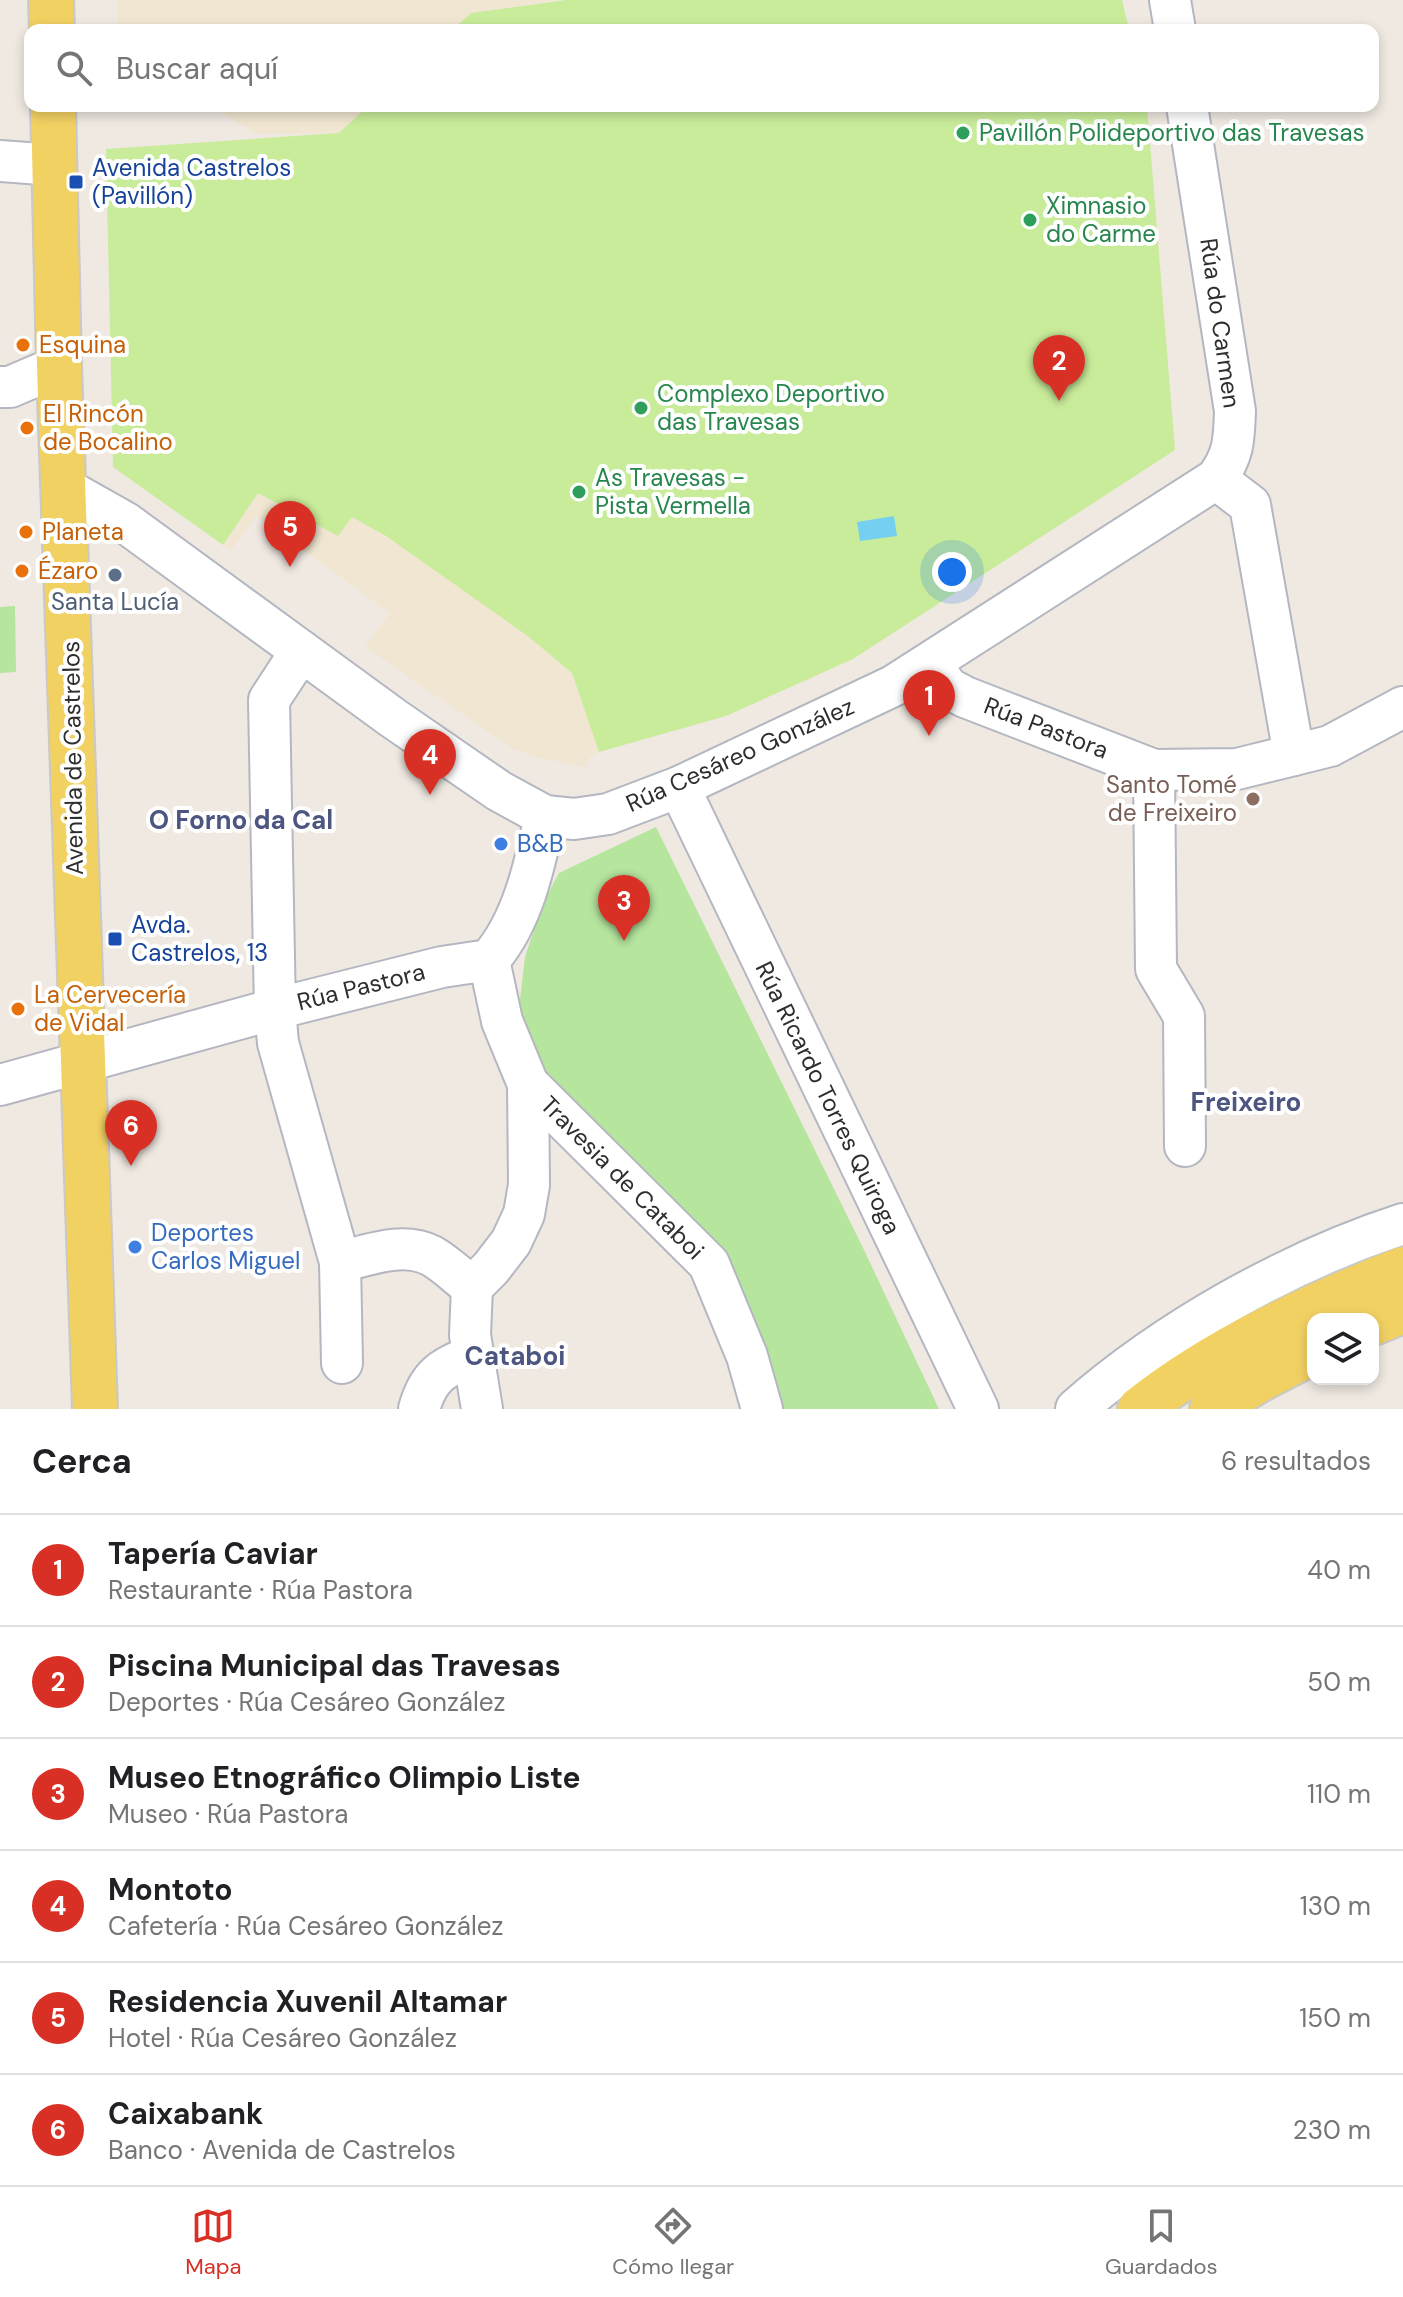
<!DOCTYPE html>
<html lang="es">
<meta charset="utf-8">
<style>
:root{--surface:#fff;--page:#f6f6f6;--text:#202124;--muted:#757577;--line:#e0e0e0;--accent:#d93025}
body{margin:0;font-family:"DM Sans",sans-serif;background:var(--page);color:var(--text)}
.controls{position:absolute;right:24px;bottom:24px;display:grid;overflow:hidden;border-radius:16px;box-shadow:0 4px 12px #0003}
.controls button{width:72px;height:72px;display:grid;place-items:center;padding:0;border:0;border-bottom:2px solid var(--line);background:var(--surface);color:var(--text);font:40px sans-serif}
.you{position:absolute;left:952px;top:572px;width:28px;height:28px;margin:-20px;border:6px solid #fff;border-radius:50%;background:#1a73e8;box-shadow:0 0 0 12px #1a73e833}
.badge{display:grid;place-items:center;width:52px;height:52px;border-radius:50%;background:var(--accent);color:#fff;font-size:26px;font-weight:700}
.pin{position:absolute;translate:-50% -66px;filter:drop-shadow(0 2px 4px #0008)}
.pin::after{content:'';position:absolute;top:42px;width:28px;height:24px;background:inherit;clip-path:polygon(0 0,100% 0,50% 100%)}
.list{margin:0;padding:0;list-style:none}
h2{display:flex;justify-content:space-between;align-items:center;height:104px;margin:0;padding:0 32px;font-size:34px}
h2 small{font-size:26px;font-weight:400;color:var(--muted)}
.list li{display:grid;grid-template-columns:52px 1fr auto;gap:24px;align-items:center;box-sizing:border-box;height:112px;padding:0 32px;border-top:2px solid var(--line)}
.list b{display:block;font-size:30px;white-space:nowrap}
.list p{margin:0;font-size:26px;white-space:nowrap;color:var(--muted)}
.list em{font-size:26px;font-style:normal;color:var(--muted)}
.icon{flex:none;width:44px;height:44px;fill:none;stroke:currentColor;stroke-width:2;stroke-linecap:round;stroke-linejoin:round}
.map{position:relative;flex:none;width:1403px;height:1409px;overflow:hidden}
.search{position:absolute;background:var(--surface);box-shadow:0 4px 12px #0003;left:24px;right:24px;top:24px;height:88px;display:flex;align-items:center;gap:20px;box-sizing:border-box;padding:0 28px;border-radius:16px;color:var(--muted);font-size:30px}
.sheet{height:776px;background:var(--surface)}
nav{display:flex;justify-content:space-around;align-items:center;box-sizing:border-box;height:112px;border-top:2px solid var(--line);background:var(--surface);font-size:22px;color:var(--muted)}
nav a{display:grid;justify-items:center;gap:4px}
nav .on{color:var(--accent)}
.map>svg:first-child{display:block}
.education{fill:#f0e6d1}
.green{fill:#b6e59e}
.pitch{fill:#c9ec9a}
.water{fill:#75cff0}
.lines{fill:none;stroke-linecap:round;stroke-linejoin:round}
.minor-casing{stroke:#b4b7c1;stroke-width:44}
.major-casing{stroke:#c9c9c9;stroke-width:48}
.minor{stroke:#fff;stroke-width:40}
.major{stroke:#f2d163;stroke-width:44}
.leisure-dot{fill:#2e9e5b;stroke:#fff;stroke-width:3}
.transit-dot{fill:#1a4fb4;stroke:#fff;stroke-width:3}
.food-dot{fill:#e8710a;stroke:#fff;stroke-width:3}
.service-dot{fill:#5c6f8a;stroke:#fff;stroke-width:3}
.education-dot{fill:#8d6e63;stroke:#fff;stroke-width:3}
.shop-dot{fill:#3f7fe0;stroke:#fff;stroke-width:3}
.labels{text-anchor:middle;stroke-width:8;stroke-linejoin:round;paint-order:stroke}
.leisure-label{font-size:24px;fill:#27864d;stroke:#fff;text-anchor:start}
.transit-label{font-size:24px;fill:#164399;stroke:#fff;text-anchor:start}
.street-label{font-size:24px;fill:#2e2e2e;stroke:#fff}
.food-label{font-size:24px;fill:#c56008;stroke:#fff;text-anchor:start}
.service-label{font-size:24px;fill:#4e5e75;stroke:#fff}
.education-label{font-size:24px;fill:#785e54;stroke:#fff;text-anchor:end}
.shop-label{font-size:24px;fill:#366cbe;stroke:#fff;text-anchor:start}
.neighbourhood-label{font-size:26px;font-weight:bold;fill:#4d5680;stroke:#fff}
</style>
<div class="map">
<svg width="1403" height="1409" viewBox="0 0 1403 1409">
<rect width="100%" height="100%" fill="#efe9e1"/>
<g class="education">
<polygon points="117,0 557,0 471,13 452,30 118,30"/>
<polygon points="210,106 368,106 339,133 257,134"/>
<polygon points="258,492 338,536 352,517 386,536 529,637 572,673 599,752 590,757 585,767 530,756 518,749 516,751 365,647 390,613 257,516 231,550 223,545"/>
</g>
<g class="green">
<polygon points="15,606 16,672 0,673 0,607"/>
<polygon points="656,827 864,1250 939,1409 767,1409 717,1267 536,1074 518,1016 525,957 542,905 559,873"/>
</g>
<g class="pitch">
<polygon points="566,0 1122,0 1129,30 452,30 471,13"/>
<polygon points="368,106 1147,106 1175,450 853,659 726,716 599,752 572,673 529,637 386,536 352,517 338,536 258,493 223,545 113,467 106,149 339,133"/>
</g>
<polygon class="water" points="894,516 897,536 860,541 857,522"/>
<g class="lines">
<g class="minor-casing">
<g id="minor">
<polyline points="1170,0 1175,30"/>
<polyline points="0,161 54,165"/>
<polyline points="0,387 10,387 59,366"/>
<polyline points="1216,479 1250,505 1294,755"/>
<path d="M64,488L126,523L393,718L499,791L545,816L574,819L608,814L679,787L893,686L1216,479C1234,456 1234,439 1235,411L1187,106"/>
<polyline points="301,651 269,700 275,1009 278,1043 340,1262 342,1363"/>
<polyline points="930,663 948,688 965,697 1154,770 1237,769 1294,755 1330,746 1403,707"/>
<polyline points="1154,770 1156,969 1184,1016 1185,1146"/>
<polyline points="679,787 978,1409"/>
<polyline points="528,1084 709,1264 747,1356 762,1409"/>
<path d="M0,1085L275,1009L442,967L489,960C523,922 535,864 545,816"/>
<path d="M340,1262C369,1255 403,1241 432,1256C446,1264 459,1277 472,1287"/>
<path d="M419,1409C429,1374 442,1369 473,1355"/>
<polyline points="482,1409 470,1335 472,1287 491,1268 511,1242 524,1214 529,1185 528,1084 502,1021 489,960"/>
<path d="M1076,1409C1166,1330 1289,1261 1403,1224"/>
</g>
</g>
<g class="major-casing">
<g id="major">
<polyline points="51,0 52,30"/>
<polyline points="53,106 59,366 95,1409"/>
<polyline points="1373,1323 1403,1311"/>
<path d="M1140,1409C1217,1348 1312,1305 1403,1269"/>
<polyline points="1212,1409 1257,1381 1313,1352"/>
</g>
</g>
<use href="#minor" class="minor"/>
<use href="#major" class="major"/>
</g>
<g class="leisure-dot">
<circle cx="963" cy="133" r="8"/>
<circle cx="1030" cy="220" r="8"/>
<circle cx="641" cy="408" r="8"/>
<circle cx="579" cy="492" r="8"/>
</g>
<g class="transit-dot">
<rect x="68" y="174" width="16" height="16" rx="4"/>
<rect x="107" y="931" width="16" height="16" rx="4"/>
</g>
<g class="food-dot">
<circle cx="23" cy="345" r="8"/>
<circle cx="27" cy="428" r="8"/>
<circle cx="26" cy="532" r="8"/>
<circle cx="22" cy="571" r="8"/>
<circle cx="18" cy="1009" r="8"/>
</g>
<circle class="service-dot" cx="115" cy="575" r="8"/>
<circle class="education-dot" cx="1253" cy="799" r="8"/>
<g class="shop-dot">
<circle cx="501" cy="844" r="8"/>
<circle cx="135" cy="1247" r="8"/>
</g>
<g class="labels">
<g class="leisure-label">
<text x="979" y="141">Pavillón Polideportivo das Travesas</text>
<text x="1046" y="214">Ximnasio<tspan x="1046" dy="28">do Carme</tspan></text>
<text x="657" y="402">Complexo Deportivo<tspan x="657" dy="28">das Travesas</tspan></text>
<text x="595" y="486">As Travesas -<tspan x="595" dy="28">Pista Vermella</tspan></text>
</g>
<g class="transit-label">
<text x="92" y="176">Avenida Castrelos<tspan x="92" dy="28">(Pavillón)</tspan></text>
<text x="131" y="933">Avda.<tspan x="131" dy="28">Castrelos, 13</tspan></text>
</g>
<g class="street-label">
<text transform="translate(1220 323) rotate(82)" y="8">Rúa do Carmen</text>
<text transform="translate(1046 728) rotate(21)" y="8">Rúa Pastora</text>
<text transform="translate(740 755) rotate(-24)" y="8">Rúa Cesáreo González</text>
<text transform="translate(73 758) rotate(-91)" y="8">Avenida de Castrelos</text>
<text transform="translate(361 987) rotate(-14)" y="8">Rúa Pastora</text>
<text transform="translate(828 1098) rotate(64)" y="8">Rúa Ricardo Torres Quiroga</text>
<text transform="translate(622 1178) rotate(45)" y="8">Travesia de Cataboi</text>
</g>
<g class="food-label">
<text x="39" y="353">Esquina</text>
<text x="43" y="422">El Rincón<tspan x="43" dy="28">de Bocalino</tspan></text>
<text x="42" y="540">Planeta</text>
<text x="38" y="579">Ézaro</text>
<text x="34" y="1003">La Cervecería<tspan x="34" dy="28">de Vidal</tspan></text>
</g>
<g class="service-label">
<text x="115" y="610">Santa Lucía</text>
</g>
<g class="education-label">
<text x="1237" y="793">Santo Tomé<tspan x="1237" dy="28">de Freixeiro</tspan></text>
</g>
<g class="shop-label">
<text x="517" y="852">B&amp;B</text>
<text x="151" y="1241">Deportes<tspan x="151" dy="28">Carlos Miguel</tspan></text>
</g>
<g class="neighbourhood-label">
<text x="241" y="829">O Forno da Cal</text>
<text x="1246" y="1111">Freixeiro</text>
<text x="515" y="1365">Cataboi</text>
</g>
</g>
</svg>
<div class="controls">
<button><svg class="icon" aria-label="layers" viewBox="0 0 24 24"><path d="M12 4l9 5-9 5-9-5zM3 14l9 5 9-5"/></svg></button>
</div>
<div class="you"></div>
<div class="pin badge" style="left:929px;top:736px">1</div>
<div class="pin badge" style="left:1059px;top:401px">2</div>
<div class="pin badge" style="left:624px;top:941px">3</div>
<div class="pin badge" style="left:430px;top:795px">4</div>
<div class="pin badge" style="left:290px;top:567px">5</div>
<div class="pin badge" style="left:131px;top:1166px">6</div>
<div class="search"><svg class="icon" aria-label="search" viewBox="0 0 24 24"><circle cx="10" cy="10" r="6"/><path d="M15 15l6 6"/></svg>Buscar aquí</div>
</div>
<section class="sheet">
<h2>Cerca<small>6 resultados</small></h2>
<ul class="list">
<li><span class="badge">1</span><div><b>Tapería Caviar</b><p>Restaurante · Rúa Pastora</p></div><em>40 m</em></li>
<li><span class="badge">2</span><div><b>Piscina Municipal das Travesas</b><p>Deportes · Rúa Cesáreo González</p></div><em>50 m</em></li>
<li><span class="badge">3</span><div><b>Museo Etnográfico Olimpio Liste</b><p>Museo · Rúa Pastora</p></div><em>110 m</em></li>
<li><span class="badge">4</span><div><b>Montoto</b><p>Cafetería · Rúa Cesáreo González</p></div><em>130 m</em></li>
<li><span class="badge">5</span><div><b>Residencia Xuvenil Altamar</b><p>Hotel · Rúa Cesáreo González</p></div><em>150 m</em></li>
<li><span class="badge">6</span><div><b>Caixabank</b><p>Banco · Avenida de Castrelos</p></div><em>230 m</em></li>
</ul>
</section>
<nav>
<a class="on"><svg class="icon" aria-label="map" viewBox="0 0 24 24"><path d="M3 6l6-2 6 2 6-2v14l-6 2-6-2-6 2zM9 4v14M15 6v14"/></svg>Mapa</a>
<a><svg class="icon" aria-label="directions" viewBox="0 0 24 24"><path d="M12 3l9 9-9 9-9-9zM9 14v-3h6M13 9l2 2-2 2"/></svg>Cómo llegar</a>
<a><svg class="icon" aria-label="saved" viewBox="0 0 24 24"><path d="M7 4h10v16l-5-4-5 4z"/></svg>Guardados</a>
</nav>
